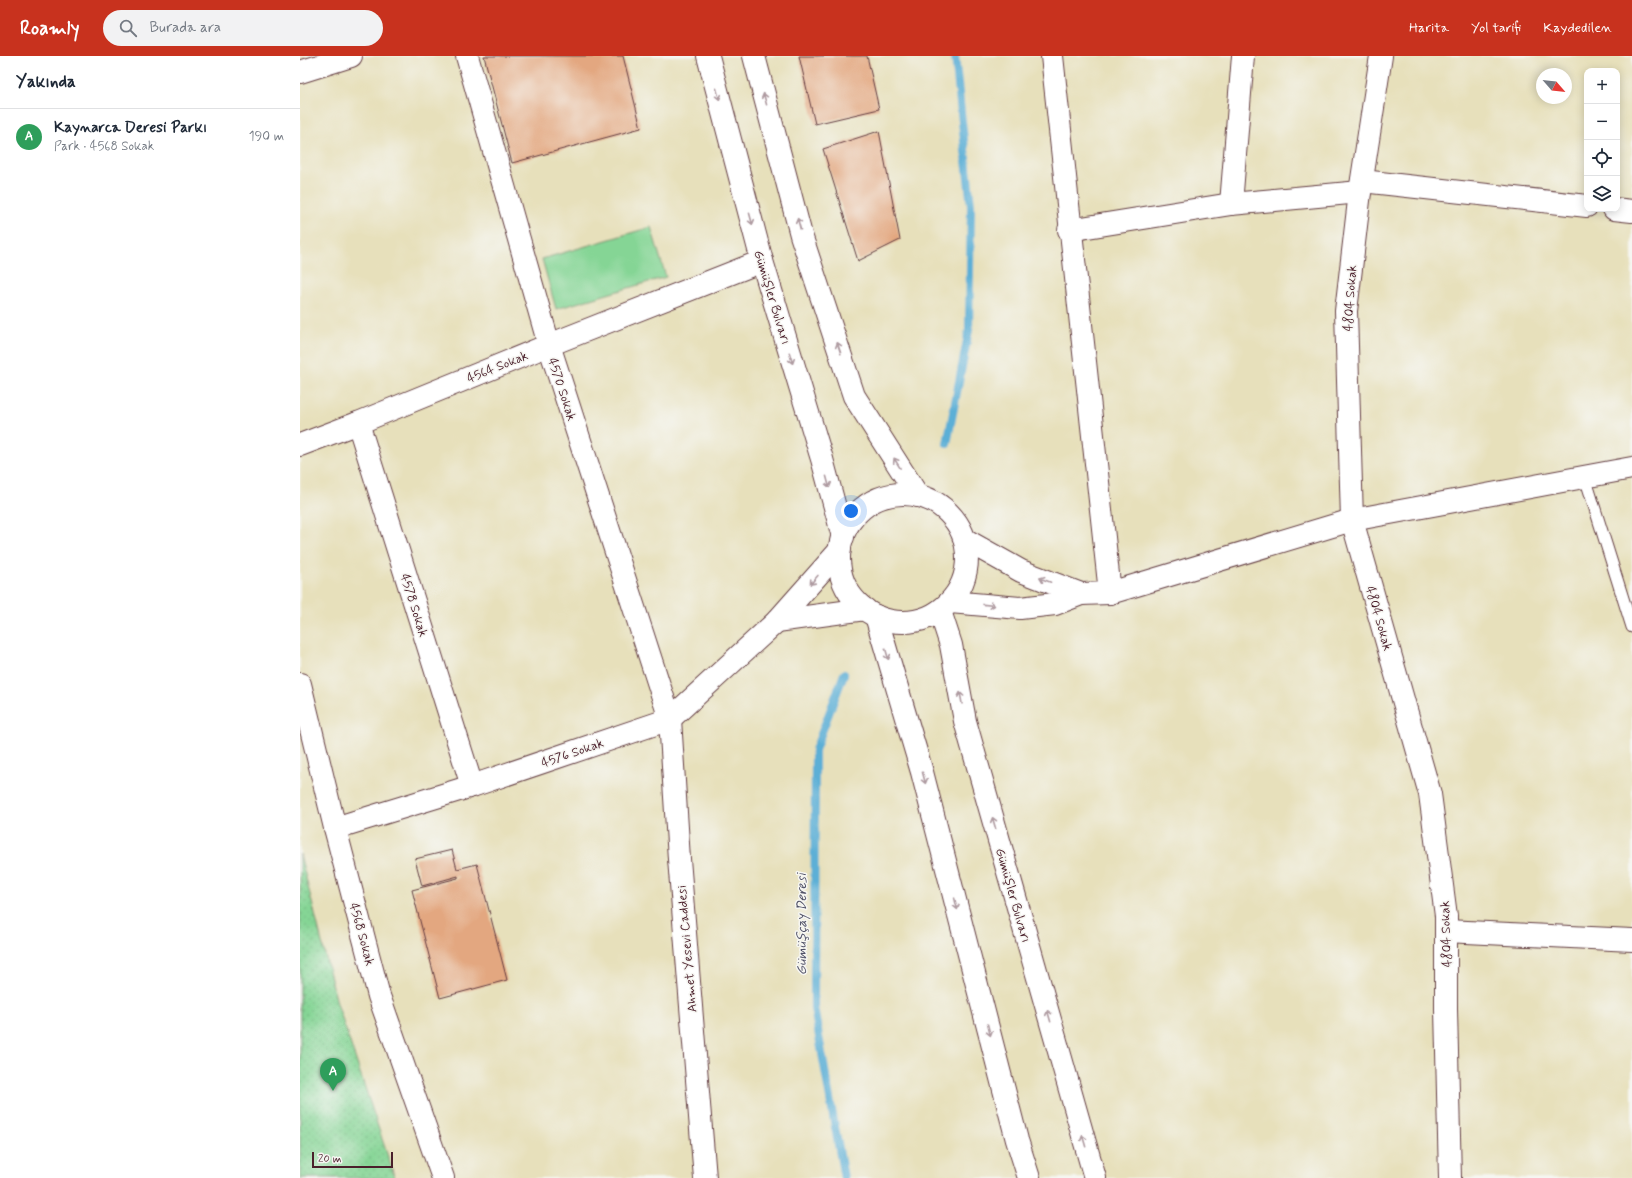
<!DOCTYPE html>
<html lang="tr">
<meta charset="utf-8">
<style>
:root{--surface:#fff;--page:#f2f2f3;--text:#1f2937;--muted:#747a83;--line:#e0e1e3;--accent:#c8321e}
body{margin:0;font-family:Mynerve,sans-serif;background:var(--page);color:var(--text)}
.controls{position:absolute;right:12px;top:12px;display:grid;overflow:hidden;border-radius:8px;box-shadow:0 2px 10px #0003}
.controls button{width:36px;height:36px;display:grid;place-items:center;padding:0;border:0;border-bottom:1px solid var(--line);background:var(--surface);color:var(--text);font:20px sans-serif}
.compass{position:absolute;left:1236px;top:12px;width:36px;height:36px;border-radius:50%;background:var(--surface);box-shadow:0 2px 10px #0003;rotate:118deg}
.scale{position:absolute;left:12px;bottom:10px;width:81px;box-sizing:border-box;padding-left:4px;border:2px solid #4a1f2b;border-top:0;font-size:11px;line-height:14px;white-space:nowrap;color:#4a1f2b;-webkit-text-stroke:3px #f6f6f2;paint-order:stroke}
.you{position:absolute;left:551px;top:455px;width:14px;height:14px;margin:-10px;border:3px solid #fff;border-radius:50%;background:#1a73e8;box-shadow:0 0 0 6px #1a73e833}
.badge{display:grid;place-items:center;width:26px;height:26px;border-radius:50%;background:var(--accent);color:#fff;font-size:13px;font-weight:700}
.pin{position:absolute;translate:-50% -33px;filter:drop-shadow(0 1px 2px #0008)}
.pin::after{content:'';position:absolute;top:21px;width:14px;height:12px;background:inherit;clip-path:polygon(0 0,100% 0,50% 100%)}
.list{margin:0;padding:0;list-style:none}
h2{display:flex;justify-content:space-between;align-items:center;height:52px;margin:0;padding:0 16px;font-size:17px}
h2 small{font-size:13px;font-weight:400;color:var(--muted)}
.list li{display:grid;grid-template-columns:26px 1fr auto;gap:12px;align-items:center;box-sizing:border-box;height:56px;padding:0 16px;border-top:1px solid var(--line)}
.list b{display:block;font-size:15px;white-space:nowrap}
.list p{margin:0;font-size:13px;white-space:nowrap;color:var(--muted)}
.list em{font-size:13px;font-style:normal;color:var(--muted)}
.icon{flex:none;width:22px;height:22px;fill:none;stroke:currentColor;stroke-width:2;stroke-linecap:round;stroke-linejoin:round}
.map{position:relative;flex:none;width:1332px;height:1122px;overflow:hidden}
header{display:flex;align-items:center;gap:24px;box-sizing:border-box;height:56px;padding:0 20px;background:var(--accent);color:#fff}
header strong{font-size:19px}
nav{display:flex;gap:22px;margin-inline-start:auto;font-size:14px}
.search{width:280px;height:36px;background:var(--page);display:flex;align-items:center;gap:10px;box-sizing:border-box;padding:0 14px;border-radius:22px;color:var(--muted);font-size:15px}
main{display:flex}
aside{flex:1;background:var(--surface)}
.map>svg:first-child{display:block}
.park{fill:url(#park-dots);stroke:#687a60}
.pitch{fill:#85d595;stroke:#687a60}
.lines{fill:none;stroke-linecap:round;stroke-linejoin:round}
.stream{stroke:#5bafd6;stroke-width:8}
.building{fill:#e3a780}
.lane-casing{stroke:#623c41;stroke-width:13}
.street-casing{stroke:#623c41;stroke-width:24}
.primary-casing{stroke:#623c41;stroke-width:24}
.lane{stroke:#fff;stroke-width:11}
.street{stroke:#fff;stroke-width:22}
.primary{stroke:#fff;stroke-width:22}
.oneway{stroke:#ae9aa0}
.labels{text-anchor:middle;stroke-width:3;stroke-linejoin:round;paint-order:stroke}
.street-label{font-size:13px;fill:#4a1f2b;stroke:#f6f6f2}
.water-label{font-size:14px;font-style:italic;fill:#505167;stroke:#f6f6f2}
</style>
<header>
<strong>Roamly</strong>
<div class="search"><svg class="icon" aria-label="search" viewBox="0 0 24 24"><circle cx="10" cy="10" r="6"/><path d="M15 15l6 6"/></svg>Burada ara</div>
<nav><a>Harita</a><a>Yol tarifi</a><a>Kaydedilen</a></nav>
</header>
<main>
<aside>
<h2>Yakında<small></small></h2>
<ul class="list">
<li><span class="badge" style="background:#2e9e5b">A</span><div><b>Kaynarca Deresi Parkı</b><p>Park · 4568 Sokak</p></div><em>190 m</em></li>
</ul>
</aside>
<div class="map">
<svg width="1332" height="1122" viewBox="0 0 1332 1122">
<defs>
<pattern id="park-dots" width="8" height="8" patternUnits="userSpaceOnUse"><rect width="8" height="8" fill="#85d595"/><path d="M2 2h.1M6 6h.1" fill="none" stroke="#74b681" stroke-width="1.8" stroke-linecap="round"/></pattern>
</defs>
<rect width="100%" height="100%" fill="#f6f6f2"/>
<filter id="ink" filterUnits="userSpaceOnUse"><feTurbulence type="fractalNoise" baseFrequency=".025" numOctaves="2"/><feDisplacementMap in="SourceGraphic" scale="8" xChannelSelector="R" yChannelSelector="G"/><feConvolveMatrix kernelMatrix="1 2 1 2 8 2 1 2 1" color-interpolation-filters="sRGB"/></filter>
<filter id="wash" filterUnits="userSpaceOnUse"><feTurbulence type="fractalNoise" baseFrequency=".012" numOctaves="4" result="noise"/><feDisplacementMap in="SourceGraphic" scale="16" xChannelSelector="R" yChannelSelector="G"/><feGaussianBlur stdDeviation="0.9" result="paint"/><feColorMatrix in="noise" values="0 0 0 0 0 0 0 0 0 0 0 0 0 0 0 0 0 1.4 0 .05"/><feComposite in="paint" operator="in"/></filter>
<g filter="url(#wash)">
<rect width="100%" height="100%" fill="#e7e0bb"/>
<polygon class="park" points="0,798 37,947 95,1122 0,1122"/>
<polygon class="pitch" points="351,171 366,221 256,253 242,203"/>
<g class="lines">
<g class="stream">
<polyline points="647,388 669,274 671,150 655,0"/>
<polyline points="544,1122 514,952 515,694 544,618"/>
</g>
</g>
<g id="blocks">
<g class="building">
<polygon points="184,0 323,0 341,72 212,107"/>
<polygon points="499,0 567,0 579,53 515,68"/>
<polygon points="579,75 600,184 558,205 523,93"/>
<polygon points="152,794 157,813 177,808 207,924 140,942 112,834 158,822 158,820 122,830 115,803"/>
</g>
</g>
</g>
<g filter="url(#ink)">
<use href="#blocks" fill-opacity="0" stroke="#623c41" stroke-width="1"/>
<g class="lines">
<g class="lane-casing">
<polyline id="lane" points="1285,421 1332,571"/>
</g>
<g class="street-casing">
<g id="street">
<polyline points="167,0 249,289 370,663 379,803 405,1122"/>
<polyline points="752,0 810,537"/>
<polyline points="1081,0 1060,136 1046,255 1052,464 1130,738 1146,860 1146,953 1150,1122"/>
<polyline points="0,16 51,0"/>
<polyline points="1062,125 1287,150"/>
<polyline points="931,148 943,0"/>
<polyline points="1314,153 1332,155"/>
<polyline points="769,174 931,148 1060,136"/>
<polyline points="58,367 172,730"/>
<polyline points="0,389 58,367 249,289 462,205"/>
<polyline points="664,483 721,515 781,538"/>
<polyline points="650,546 720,552 755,548 781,538 810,537 1052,464 1332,412"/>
<polyline points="477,565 565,553"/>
<polyline points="0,628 35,772 79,940 143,1122"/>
<polyline points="35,772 172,730 370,663 477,565 540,494"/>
<polyline points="1146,875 1332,884"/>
</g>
</g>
<g class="primary-casing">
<g id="primary">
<polyline points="408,0 462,205 522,403 543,481"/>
<polyline points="454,0 501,179 554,340 618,440"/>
<circle cx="603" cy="502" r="64"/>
<polyline points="640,555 651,589 665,665 795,1122"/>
<polyline points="576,560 622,716 717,1084 729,1122"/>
</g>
</g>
<use href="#lane" class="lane"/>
<use href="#street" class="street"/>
<use href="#primary" class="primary"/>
</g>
<defs><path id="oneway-shaft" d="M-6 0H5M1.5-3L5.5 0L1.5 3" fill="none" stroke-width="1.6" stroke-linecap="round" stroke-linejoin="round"/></defs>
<g class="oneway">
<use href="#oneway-shaft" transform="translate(418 38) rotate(75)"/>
<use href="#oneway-shaft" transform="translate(465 43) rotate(-105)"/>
<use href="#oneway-shaft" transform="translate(451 163) rotate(75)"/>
<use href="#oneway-shaft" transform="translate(499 168) rotate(-105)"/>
<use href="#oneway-shaft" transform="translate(539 292) rotate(-108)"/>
<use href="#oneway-shaft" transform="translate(491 302) rotate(73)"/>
<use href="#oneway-shaft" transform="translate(597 407) rotate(-122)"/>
<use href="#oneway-shaft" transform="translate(528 426) rotate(75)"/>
<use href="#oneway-shaft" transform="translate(514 524) rotate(131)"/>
<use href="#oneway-shaft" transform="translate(745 524) rotate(-159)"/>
<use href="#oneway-shaft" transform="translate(689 549) rotate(6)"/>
<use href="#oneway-shaft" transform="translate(587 598) rotate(74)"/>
<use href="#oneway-shaft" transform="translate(661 642) rotate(-100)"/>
<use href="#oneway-shaft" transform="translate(624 722) rotate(75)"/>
<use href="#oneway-shaft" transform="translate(694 767) rotate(-106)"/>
<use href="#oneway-shaft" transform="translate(656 848) rotate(76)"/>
<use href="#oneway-shaft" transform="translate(749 960) rotate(-106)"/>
<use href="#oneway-shaft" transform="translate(689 974) rotate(76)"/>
<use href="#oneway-shaft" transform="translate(784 1085) rotate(-106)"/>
</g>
</g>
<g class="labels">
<g class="street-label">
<text transform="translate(473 241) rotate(73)" y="5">Gümüşler Bulvarı</text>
<text transform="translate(1049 242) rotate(-86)" y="5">4804 Sokak</text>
<text transform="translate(197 310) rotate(-22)" y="5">4564 Sokak</text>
<text transform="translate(263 333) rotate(72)" y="5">4570 Sokak</text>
<text transform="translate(115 549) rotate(73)" y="5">4578 Sokak</text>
<text transform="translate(1080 562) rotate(74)" y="5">4804 Sokak</text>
<text transform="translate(272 696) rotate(-19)" y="5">4576 Sokak</text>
<text transform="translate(714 839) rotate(74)" y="5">Gümüşler Bulvarı</text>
<text transform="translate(63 878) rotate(75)" y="5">4568 Sokak</text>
<text transform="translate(1145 878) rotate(-92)" y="5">4804 Sokak</text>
<text transform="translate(386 893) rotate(-95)" y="5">Ahmet Yesevi Caddesi</text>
</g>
<g class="water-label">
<text transform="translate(501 868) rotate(-90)" y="5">Gümüşçay Deresi</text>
</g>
</g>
</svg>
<div class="controls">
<button>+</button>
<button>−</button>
<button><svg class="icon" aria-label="locate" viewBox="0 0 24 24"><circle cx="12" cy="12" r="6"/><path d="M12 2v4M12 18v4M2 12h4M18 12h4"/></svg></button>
<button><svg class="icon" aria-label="layers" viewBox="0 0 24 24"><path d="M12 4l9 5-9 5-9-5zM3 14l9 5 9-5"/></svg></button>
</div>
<svg class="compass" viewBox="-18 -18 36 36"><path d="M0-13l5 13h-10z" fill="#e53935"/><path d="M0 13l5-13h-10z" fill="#747a83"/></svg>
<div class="scale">20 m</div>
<div class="you"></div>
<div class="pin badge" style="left:33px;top:1035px;background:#2e9e5b">A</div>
</div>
</main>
